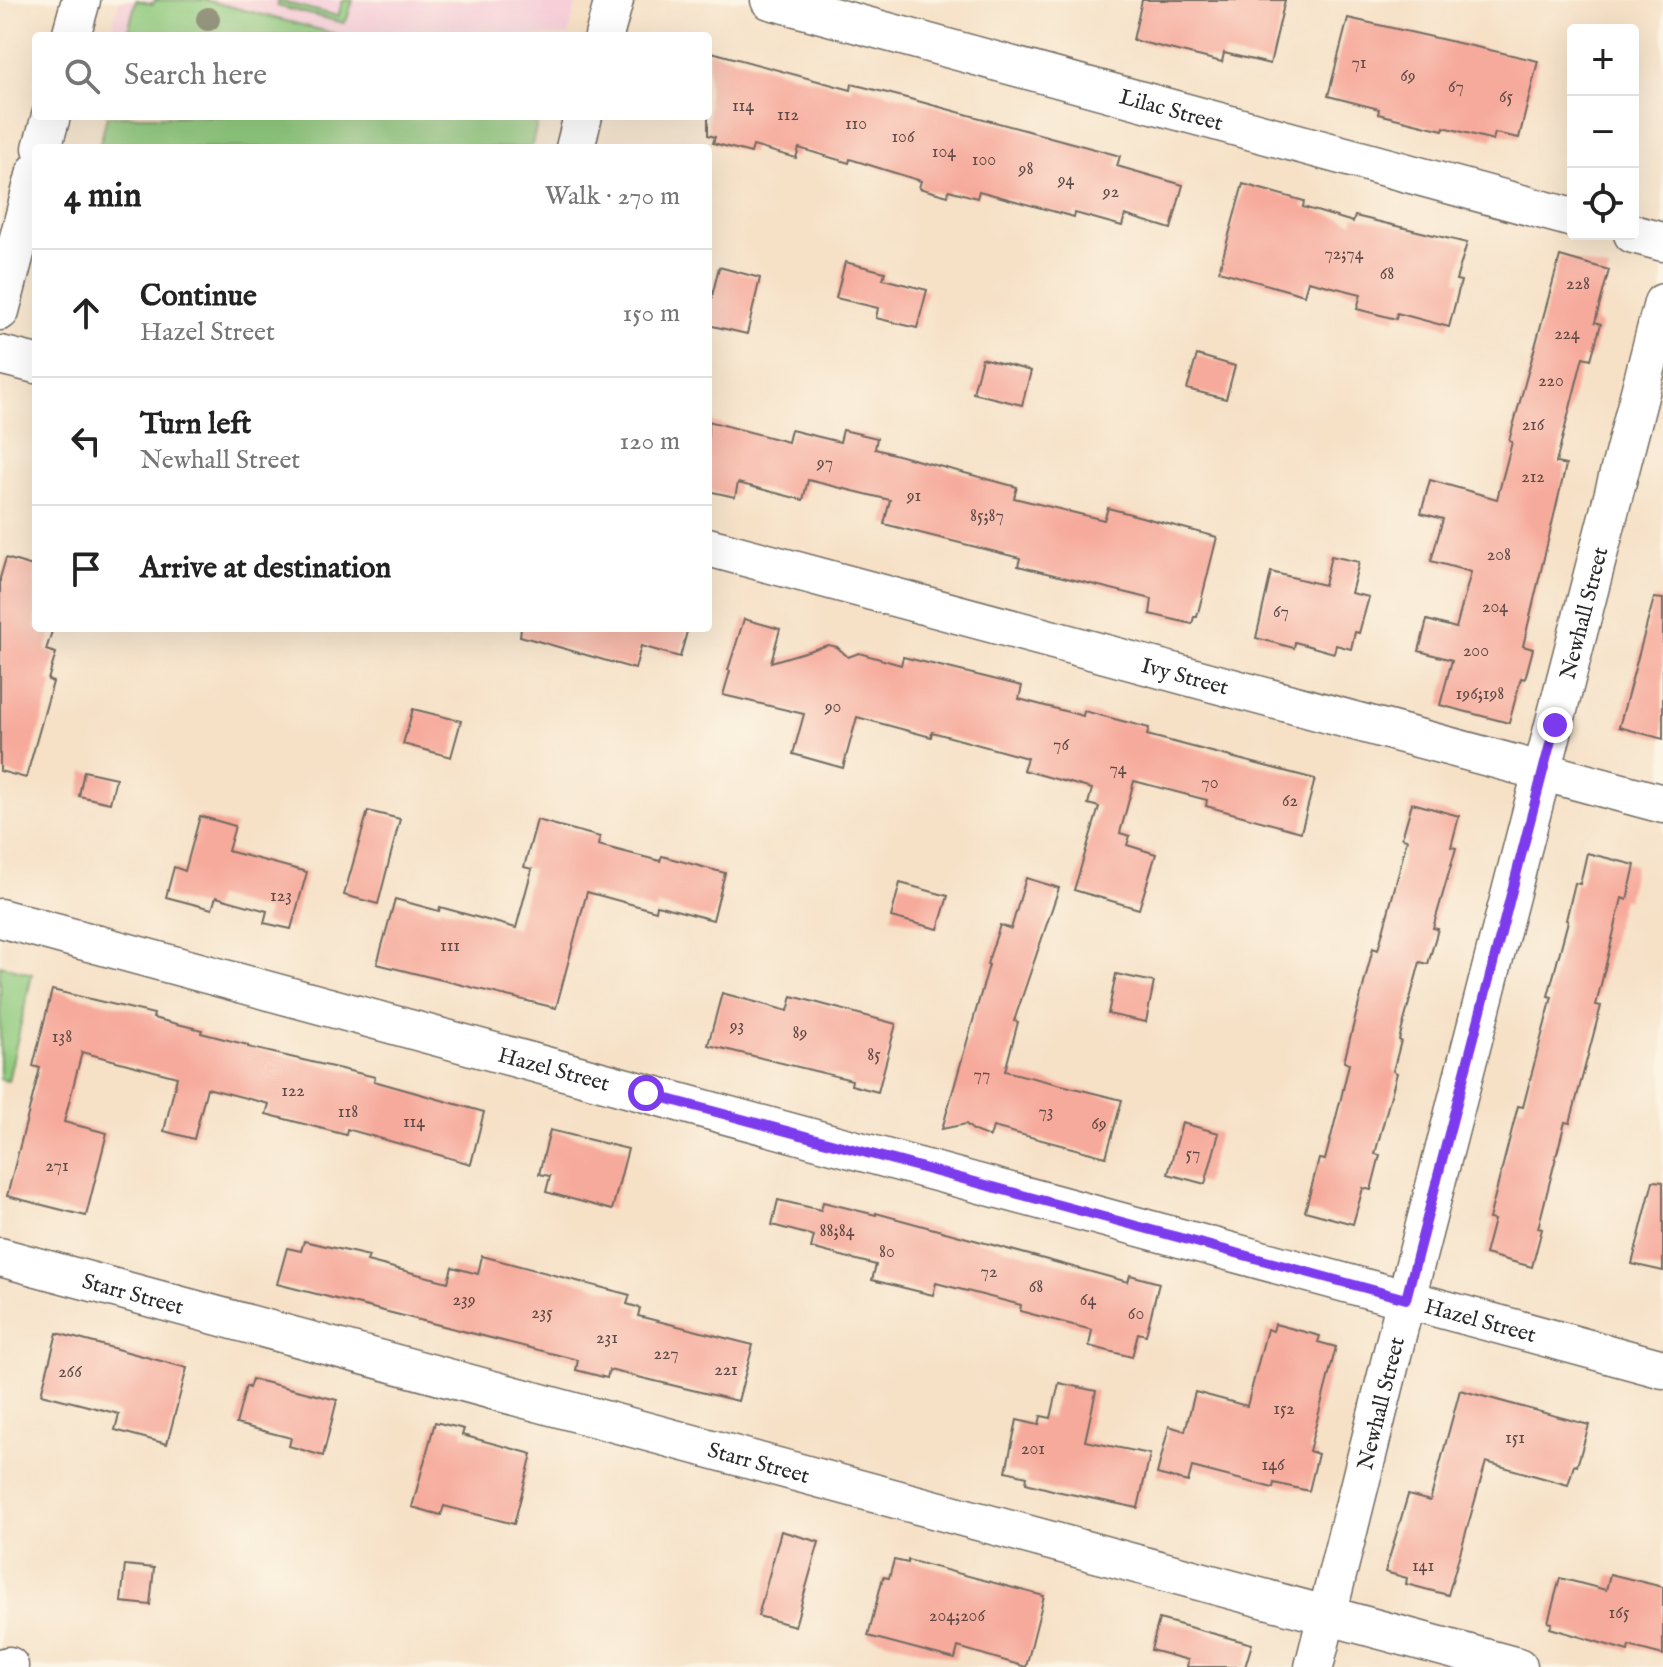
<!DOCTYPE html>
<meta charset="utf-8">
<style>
:root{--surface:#fff;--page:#f6f6f6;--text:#222;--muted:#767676;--line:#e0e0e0}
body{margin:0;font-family:"IM FELL English",serif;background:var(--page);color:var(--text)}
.controls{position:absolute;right:24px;top:24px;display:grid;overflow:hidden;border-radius:8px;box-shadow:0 8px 32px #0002}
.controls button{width:72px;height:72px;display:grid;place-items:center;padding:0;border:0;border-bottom:2px solid var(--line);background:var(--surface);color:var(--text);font:40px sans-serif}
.stop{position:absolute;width:24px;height:24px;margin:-18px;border:6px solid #7c3aed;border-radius:50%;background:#fff}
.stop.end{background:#7c3aed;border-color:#fff;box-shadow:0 2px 8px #0008}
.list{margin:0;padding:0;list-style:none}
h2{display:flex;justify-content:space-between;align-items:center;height:104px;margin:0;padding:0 32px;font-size:34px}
h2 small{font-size:26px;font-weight:400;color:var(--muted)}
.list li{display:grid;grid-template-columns:52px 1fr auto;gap:24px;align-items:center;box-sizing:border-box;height:128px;padding:0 32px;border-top:2px solid var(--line)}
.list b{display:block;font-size:30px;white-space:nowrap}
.list p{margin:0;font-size:26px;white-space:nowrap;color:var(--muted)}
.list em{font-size:26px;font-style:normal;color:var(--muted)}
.icon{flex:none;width:44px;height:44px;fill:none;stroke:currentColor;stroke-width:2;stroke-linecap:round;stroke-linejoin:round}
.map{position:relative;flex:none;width:1663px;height:1667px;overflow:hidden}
.search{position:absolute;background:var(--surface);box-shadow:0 8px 32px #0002;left:32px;top:32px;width:680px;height:88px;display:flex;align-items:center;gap:20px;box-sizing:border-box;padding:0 28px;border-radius:8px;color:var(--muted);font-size:30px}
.panel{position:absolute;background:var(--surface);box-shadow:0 8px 32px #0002;left:32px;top:144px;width:680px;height:488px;border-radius:8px}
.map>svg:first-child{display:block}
.built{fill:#f6cfd9}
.green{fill:#91cb7f;stroke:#5e7b55;stroke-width:2}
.building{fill:#f6aa9b}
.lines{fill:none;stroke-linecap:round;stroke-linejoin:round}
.minor-casing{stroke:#726b62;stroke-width:41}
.minor{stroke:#fff;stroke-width:38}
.tree{fill:#97977f}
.route{stroke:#7c3aed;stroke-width:10}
.labels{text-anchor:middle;stroke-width:7;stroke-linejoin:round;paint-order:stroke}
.number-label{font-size:18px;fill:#5e4b47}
.street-label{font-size:22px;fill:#2b2b2b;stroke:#fcf5e5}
</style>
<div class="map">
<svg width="1663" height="1667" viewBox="0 0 1663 1667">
<rect width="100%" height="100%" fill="#fcf5e5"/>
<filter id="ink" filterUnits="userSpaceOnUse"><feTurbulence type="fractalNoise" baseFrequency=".0125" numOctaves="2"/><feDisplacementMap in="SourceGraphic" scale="16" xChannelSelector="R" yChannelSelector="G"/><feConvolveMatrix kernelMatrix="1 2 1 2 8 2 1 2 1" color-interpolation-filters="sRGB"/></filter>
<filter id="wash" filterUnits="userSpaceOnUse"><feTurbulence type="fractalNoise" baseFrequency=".006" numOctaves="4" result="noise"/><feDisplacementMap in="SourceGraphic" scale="32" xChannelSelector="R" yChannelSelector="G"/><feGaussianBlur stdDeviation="1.8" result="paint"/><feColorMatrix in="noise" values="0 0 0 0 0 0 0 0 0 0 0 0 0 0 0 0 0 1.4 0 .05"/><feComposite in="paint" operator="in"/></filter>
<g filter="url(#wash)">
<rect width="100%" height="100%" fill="#f6e1c7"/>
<polygon class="built" points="119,0 577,0 568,36 110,36"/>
<g class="green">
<polygon points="136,0 153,4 155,0 205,0 344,36 127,36"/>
<polygon points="343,0 353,0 347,19 344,23 277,6 278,1 338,16"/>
<polygon points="107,116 539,116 531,148 99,148"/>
<polygon points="0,965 32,974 8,1081 0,1079"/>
</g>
<g id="blocks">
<g class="building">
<polygon points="1142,0 1285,0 1270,64 1224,53 1222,62 1133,40"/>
<polygon points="1348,18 1538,61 1519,138 1495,133 1493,140 1444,127 1443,130 1378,114 1379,109 1328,96"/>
<polygon points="708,51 851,90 852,84 899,96 1120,156 1117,166 1183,185 1171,229 1125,215 1122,226 1075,213 1074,217 979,191 977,198 949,190 948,196 919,188 921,181 850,159 849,163 799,148 796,158 753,146 751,153 713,143 715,137 708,135"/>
<polygon points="1243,184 1304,201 1303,207 1353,222 1355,216 1467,243 1456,280 1461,281 1449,327 1397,313 1396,319 1357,309 1361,294 1308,281 1304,295 1219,271"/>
<polygon points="1560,256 1609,270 1595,322 1601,324 1591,359 1583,357 1556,463 1566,465 1523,646 1533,649 1525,679 1521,678 1509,723 1440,705 1452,660 1419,651 1427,620 1456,628 1471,572 1431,561 1443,519 1421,513 1430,480 1497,499 1512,442 1509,441"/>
<polygon points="845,262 885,272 883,279 927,290 917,328 876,318 878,308 836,298"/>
<polygon points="719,267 760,278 747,334 708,325 708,313"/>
<polygon points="1197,355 1235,366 1226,399 1187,389"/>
<polygon points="982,358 1031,371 1022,405 973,393"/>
<polygon points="708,421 788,442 791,430 840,442 843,430 877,438 875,449 1017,487 1014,498 1104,520 1108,508 1217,537 1197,617 1194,617 1192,624 1150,614 1152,599 1018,566 1020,558 884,524 890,500 808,480 803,500 738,483 735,497 708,491"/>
<polygon points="1331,556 1359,562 1351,593 1369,597 1359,633 1355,632 1351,649 1336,645 1334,653 1295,642 1294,648 1256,638 1271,572 1324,585"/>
<polygon points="6,558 36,567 36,628 53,628 46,650 56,653 48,680 53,682 26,778 0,771 0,578"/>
<polygon points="1654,598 1663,599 1663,739 1619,727"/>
<polygon points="744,619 780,629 771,662 828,645 837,647 848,657 859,653 901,665 903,657 1022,686 1019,699 1083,716 1084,711 1149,728 1147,735 1315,779 1301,832 1206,806 1207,800 1134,781 1120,833 1130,836 1127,845 1156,854 1139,909 1074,890 1099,807 1088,804 1092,789 1023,770 1027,758 932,732 931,737 857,717 843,768 793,754 804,714 723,695 730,671 728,670"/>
<polygon points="521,628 688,628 680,657 641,646 635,669 520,636"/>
<polygon points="413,709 461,721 451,757 403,744"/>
<polygon points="84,771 116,778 110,803 79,796"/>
<polygon points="1412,803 1459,816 1451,847 1456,848 1433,928 1438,929 1428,964 1420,962 1399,1040 1401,1041 1393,1071 1397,1073 1375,1154 1380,1155 1371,1190 1363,1188 1353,1224 1305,1211 1319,1159 1325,1160 1341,1098 1349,1064 1344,1062 1373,948 1378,950 1399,872 1407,839 1402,838"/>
<polygon points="368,811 400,819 378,904 344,895"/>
<polygon points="200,816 235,826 228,851 307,872 291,929 264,923 267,911 216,897 212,909 166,897 174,867 185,871"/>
<polygon points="537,820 600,837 598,845 660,861 662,856 725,873 713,920 657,905 656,911 587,892 556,1008 377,964 395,899 439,911 440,907 516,928 532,869 524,867"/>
<polygon points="1587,853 1635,865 1627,900 1622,898 1596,1005 1601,1006 1570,1123 1565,1122 1538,1228 1542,1229 1532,1267 1485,1254 1494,1220 1489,1219 1518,1106 1523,1107 1531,1076 1552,997 1548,996 1568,921 1566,920 1575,883 1580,884"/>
<polygon points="1026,878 1059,888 1014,1021 1018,1022 1005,1071 1122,1100 1106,1157 993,1127 990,1137 974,1131 966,1124 942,1129 989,965 987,964 1000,925 1011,929"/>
<polygon points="900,883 948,896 938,929 891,917"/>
<polygon points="1116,974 1154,982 1146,1022 1108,1014"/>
<polygon points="52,990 154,1014 153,1018 202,1030 201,1033 248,1045 248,1047 375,1077 374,1081 484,1112 471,1164 347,1129 346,1135 266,1114 269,1104 207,1088 194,1139 164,1131 177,1077 82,1052 64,1122 107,1133 86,1216 7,1196 40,1068 33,1066"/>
<polygon points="722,993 788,1011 792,996 896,1024 878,1092 851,1085 852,1080 708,1045"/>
<polygon points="1182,1123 1219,1133 1205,1184 1168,1174"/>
<polygon points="550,1130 628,1149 612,1210 546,1192 550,1176 539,1174"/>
<polygon points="1653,1181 1663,1182 1663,1271 1632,1264"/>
<polygon points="778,1200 821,1210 823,1202 876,1215 876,1213 1128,1282 1130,1275 1159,1283 1146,1335 1138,1333 1132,1357 1089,1346 1092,1330 1020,1311 1021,1305 936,1283 933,1295 872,1280 876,1265 811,1248 814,1236 772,1225"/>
<polygon points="304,1241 369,1256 367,1261 448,1282 452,1267 478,1274 482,1256 630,1295 627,1304 640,1308 638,1316 753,1345 738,1401 609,1370 607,1378 576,1370 578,1360 277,1284 287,1248 301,1251"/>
<polygon points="1275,1324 1320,1336 1318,1342 1336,1347 1309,1451 1318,1454 1309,1491 1274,1483 1273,1488 1192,1467 1188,1482 1157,1474 1169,1426 1185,1431 1195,1392 1247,1406 1267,1329 1273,1331"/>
<polygon points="57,1333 187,1368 167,1444 115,1430 119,1414 41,1394"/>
<polygon points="252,1379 337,1400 323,1456 289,1446 291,1438 236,1424 246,1386 249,1388"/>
<polygon points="1059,1383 1096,1391 1085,1441 1150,1454 1138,1508 1056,1491 1026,1483 1027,1476 1006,1471 1017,1420 1039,1425 1041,1416 1051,1418"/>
<polygon points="1460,1390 1589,1425 1577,1466 1574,1465 1568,1485 1486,1462 1448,1595 1406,1584 1407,1578 1385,1572 1408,1495 1430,1501"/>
<polygon points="435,1422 464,1429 462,1435 532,1454 514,1524 444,1506 441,1515 412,1507"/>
<polygon points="781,1531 819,1542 795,1626 758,1616"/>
<polygon points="894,1560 908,1563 908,1560 1044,1596 1026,1667 958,1647 955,1659 868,1636 883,1577 889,1578"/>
<polygon points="125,1565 154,1568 150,1605 121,1602"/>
<polygon points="1610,1574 1663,1587 1663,1655 1629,1646 1628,1651 1550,1628 1552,1623 1548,1622 1560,1578 1606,1590"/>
<polygon points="1159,1619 1252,1644 1245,1667 1187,1667 1188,1660 1151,1650"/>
</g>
</g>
</g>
<g filter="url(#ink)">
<use href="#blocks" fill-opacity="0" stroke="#726b62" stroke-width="2"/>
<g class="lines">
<g class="minor-casing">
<g id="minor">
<path id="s1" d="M770,0L1573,218"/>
<polyline points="71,36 81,0"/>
<polyline points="604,36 614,0"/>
<polyline points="42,148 51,116"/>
<polyline points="575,148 583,116"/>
<polyline points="1633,234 1663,242"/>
<polyline points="0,311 36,172"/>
<polyline points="0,355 36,364"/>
<path id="s2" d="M708,547L1663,804"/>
<path id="s3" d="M0,918L1663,1369"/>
<path id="s4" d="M0,1257L1518,1667"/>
<polyline points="5,1667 9,1666"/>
<path id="s5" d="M1314,1667L1406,1299L1663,303"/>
</g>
</g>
<use href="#minor" class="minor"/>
</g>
<circle class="tree" cx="208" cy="19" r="12"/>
</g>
<g class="lines" filter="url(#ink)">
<polyline class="route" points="646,1093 1406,1299 1555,725"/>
</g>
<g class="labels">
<g class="number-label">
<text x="1359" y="68">71</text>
<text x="1408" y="81">69</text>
<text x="1456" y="92">67</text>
<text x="1506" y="102">65</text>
<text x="743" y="111">114</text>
<text x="788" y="120">112</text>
<text x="856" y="129">110</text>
<text x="903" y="142">106</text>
<text x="944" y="157">104</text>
<text x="984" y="165">100</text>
<text x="1026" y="174">98</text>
<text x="1066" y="185">94</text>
<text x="1111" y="197">92</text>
<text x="1344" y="259">72;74</text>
<text x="1387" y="279">68</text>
<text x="1578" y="289">228</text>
<text x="1567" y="339">224</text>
<text x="1551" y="386">220</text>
<text x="1533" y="430">216</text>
<text x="825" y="468">97</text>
<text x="1533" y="482">212</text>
<text x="914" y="501">91</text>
<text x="987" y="521">85;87</text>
<text x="1499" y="560">208</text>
<text x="1495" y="612">204</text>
<text x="1281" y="617">67</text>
<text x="1476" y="656">200</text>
<text x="1480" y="699">196;198</text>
<text x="833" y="712">90</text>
<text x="1061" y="750">76</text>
<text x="1118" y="774">74</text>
<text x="1210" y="788">70</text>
<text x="1290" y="806">62</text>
<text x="281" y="901">123</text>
<text x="450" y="951">111</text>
<text x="737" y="1031">93</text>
<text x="800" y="1038">89</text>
<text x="62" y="1042">138</text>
<text x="874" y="1060">85</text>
<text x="982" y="1080">77</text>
<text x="293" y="1096">122</text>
<text x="348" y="1117">118</text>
<text x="1046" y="1117">73</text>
<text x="414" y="1127">114</text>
<text x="1099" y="1129">69</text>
<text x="1193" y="1159">57</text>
<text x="57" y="1171">271</text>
<text x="837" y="1236">88;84</text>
<text x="887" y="1257">80</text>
<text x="989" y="1277">72</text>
<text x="1036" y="1292">68</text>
<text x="464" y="1305">239</text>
<text x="1088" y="1305">64</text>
<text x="542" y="1318">235</text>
<text x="1136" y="1319">60</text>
<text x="607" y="1343">231</text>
<text x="666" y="1359">227</text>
<text x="726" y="1375">221</text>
<text x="70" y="1377">266</text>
<text x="1284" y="1414">152</text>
<text x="1515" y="1443">151</text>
<text x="1033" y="1454">201</text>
<text x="1273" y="1470">146</text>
<text x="1423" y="1571">141</text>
<text x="1619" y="1618">165</text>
<text x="957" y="1621">204;206</text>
</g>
<g class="street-label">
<text dy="8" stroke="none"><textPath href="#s1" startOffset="416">Lilac Street</textPath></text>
<text dy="8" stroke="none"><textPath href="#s5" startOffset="1088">Newhall Street</textPath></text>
<text dy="8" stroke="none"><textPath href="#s2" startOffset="494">Ivy Street</textPath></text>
<text dy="8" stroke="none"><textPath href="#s3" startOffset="574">Hazel Street</textPath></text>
<text dy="8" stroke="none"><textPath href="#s4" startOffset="138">Starr Street</textPath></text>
<text dy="8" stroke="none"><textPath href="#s3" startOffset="1534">Hazel Street</textPath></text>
<text dy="8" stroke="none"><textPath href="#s5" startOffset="272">Newhall Street</textPath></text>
<text dy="8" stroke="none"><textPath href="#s4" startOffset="786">Starr Street</textPath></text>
</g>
</g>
</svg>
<div class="controls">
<button>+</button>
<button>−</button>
<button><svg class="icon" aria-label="locate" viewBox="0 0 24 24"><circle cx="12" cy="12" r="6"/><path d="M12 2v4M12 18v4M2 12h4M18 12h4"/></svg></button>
</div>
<div class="stop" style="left:646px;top:1093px"></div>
<div class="stop end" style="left:1555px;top:725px"></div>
<div class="search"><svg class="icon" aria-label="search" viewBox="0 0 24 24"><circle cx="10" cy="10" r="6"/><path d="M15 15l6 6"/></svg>Search here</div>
<section class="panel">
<h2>4 min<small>Walk · 270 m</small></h2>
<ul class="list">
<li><svg class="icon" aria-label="ahead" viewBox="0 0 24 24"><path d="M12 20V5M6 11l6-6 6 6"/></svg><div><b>Continue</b><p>Hazel Street</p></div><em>150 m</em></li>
<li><svg class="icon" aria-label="left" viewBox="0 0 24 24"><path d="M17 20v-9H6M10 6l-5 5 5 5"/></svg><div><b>Turn left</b><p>Newhall Street</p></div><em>120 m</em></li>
<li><svg class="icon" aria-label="arrive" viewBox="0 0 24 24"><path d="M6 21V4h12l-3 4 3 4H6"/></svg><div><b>Arrive at destination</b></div></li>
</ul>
</section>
</div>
